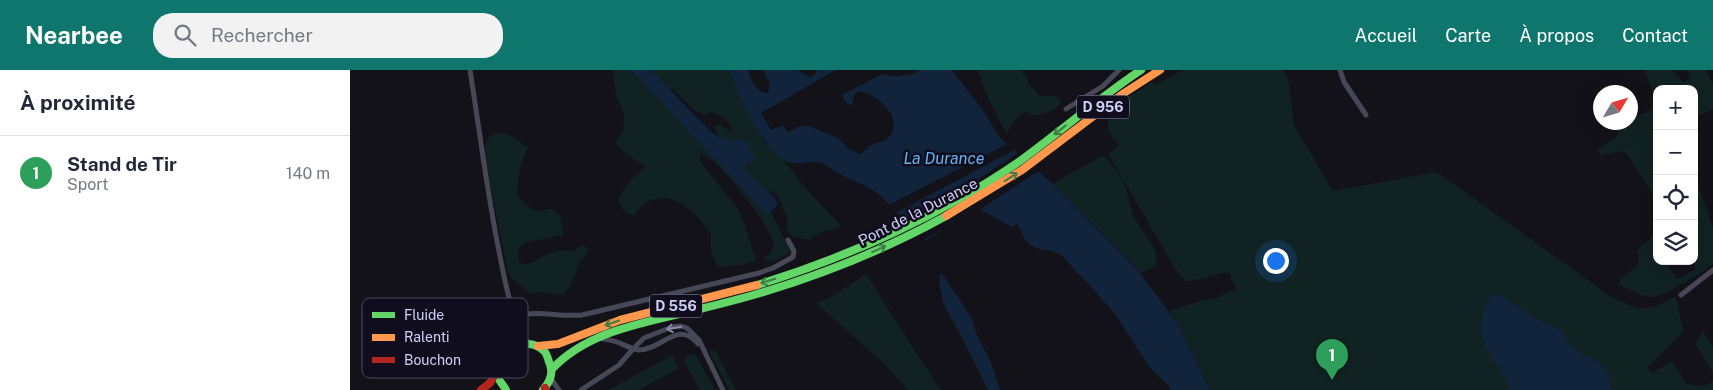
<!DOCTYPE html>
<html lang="fr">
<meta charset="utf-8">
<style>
:root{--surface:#fff;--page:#f2f2f3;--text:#1f2937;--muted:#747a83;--line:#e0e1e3;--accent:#0f766e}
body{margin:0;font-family:"Public Sans",sans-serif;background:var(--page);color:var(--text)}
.controls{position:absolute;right:15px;top:15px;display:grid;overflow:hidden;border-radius:10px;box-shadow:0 5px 20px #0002}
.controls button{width:45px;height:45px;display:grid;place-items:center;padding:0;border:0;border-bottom:1px solid var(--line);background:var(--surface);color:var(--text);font:25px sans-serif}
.compass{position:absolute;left:1243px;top:15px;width:45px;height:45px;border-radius:50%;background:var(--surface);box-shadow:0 5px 20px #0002;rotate:52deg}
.you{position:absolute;left:925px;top:190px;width:18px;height:18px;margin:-12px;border:4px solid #fff;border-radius:50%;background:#1a73e8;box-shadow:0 0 0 8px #1a73e833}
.badge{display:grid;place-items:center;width:32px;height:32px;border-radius:50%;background:var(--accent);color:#fff;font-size:16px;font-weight:700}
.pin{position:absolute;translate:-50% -41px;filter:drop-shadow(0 1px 2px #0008)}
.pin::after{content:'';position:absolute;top:26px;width:18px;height:15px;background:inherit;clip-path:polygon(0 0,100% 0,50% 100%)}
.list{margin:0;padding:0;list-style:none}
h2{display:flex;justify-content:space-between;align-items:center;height:65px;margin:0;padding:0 20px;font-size:21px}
h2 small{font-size:16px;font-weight:400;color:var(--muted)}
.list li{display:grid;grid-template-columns:32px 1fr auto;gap:15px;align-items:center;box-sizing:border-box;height:75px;padding:0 20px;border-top:1px solid var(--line)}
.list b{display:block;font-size:19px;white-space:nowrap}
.list p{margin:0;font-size:16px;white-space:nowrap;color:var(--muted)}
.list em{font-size:16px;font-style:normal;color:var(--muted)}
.icon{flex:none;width:28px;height:28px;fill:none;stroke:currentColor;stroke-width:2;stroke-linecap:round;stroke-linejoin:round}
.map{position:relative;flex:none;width:1363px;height:320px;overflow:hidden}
header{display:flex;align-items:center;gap:30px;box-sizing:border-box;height:70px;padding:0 25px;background:var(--accent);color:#fff}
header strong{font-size:24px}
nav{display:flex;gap:28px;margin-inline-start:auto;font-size:18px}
.search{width:350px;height:45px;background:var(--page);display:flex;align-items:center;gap:12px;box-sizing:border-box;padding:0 18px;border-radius:20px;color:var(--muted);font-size:19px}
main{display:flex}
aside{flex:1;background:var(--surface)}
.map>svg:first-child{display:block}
.green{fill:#122}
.water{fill:#12233c}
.pier{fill:#121218}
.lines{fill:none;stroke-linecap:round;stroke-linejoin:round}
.street{stroke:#474758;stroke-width:5}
.fast{stroke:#63d668;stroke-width:8}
.slow{stroke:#ff974d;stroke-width:8}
.jam{stroke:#b3261e;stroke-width:8}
.oneway{stroke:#3e7c46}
.oneway2{stroke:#8c8aa9}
.labels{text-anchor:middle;stroke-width:5;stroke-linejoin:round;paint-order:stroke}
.shield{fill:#100e1c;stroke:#9894b7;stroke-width:1}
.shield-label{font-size:14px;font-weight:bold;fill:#d2cefa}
.street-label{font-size:15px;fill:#d2cefa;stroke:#100e1c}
.water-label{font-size:16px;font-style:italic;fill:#67b2ef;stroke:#100e1c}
.key{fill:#100e1c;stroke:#4a485f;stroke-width:1}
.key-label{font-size:14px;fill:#d2cefa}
</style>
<header>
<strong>Nearbee</strong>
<div class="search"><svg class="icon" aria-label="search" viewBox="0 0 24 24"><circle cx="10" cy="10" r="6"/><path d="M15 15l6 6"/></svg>Rechercher</div>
<nav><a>Accueil</a><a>Carte</a><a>À propos</a><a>Contact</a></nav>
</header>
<main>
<aside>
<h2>À proximité<small></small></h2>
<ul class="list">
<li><span class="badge" style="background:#2e9e5b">1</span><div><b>Stand de Tir</b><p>Sport</p></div><em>140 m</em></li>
</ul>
</aside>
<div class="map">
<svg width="1363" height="320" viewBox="0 0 1363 320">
<rect width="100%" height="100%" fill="#121218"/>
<g class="green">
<path d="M263,0H378L414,72L434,91L453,115L490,155L489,158L472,162L458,170L442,166L436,160L438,150L427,125L422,121C400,123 372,72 363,56L370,55L383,63C380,51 372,45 360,42L354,45L345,41L322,18L320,21L416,132L441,182L422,192L413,187L421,183L424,173L411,148L385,114L365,92L350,84V91L388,139L395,154L406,191L391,195L369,197C360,186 360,177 361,164C350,148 327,122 305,129C295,131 290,138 284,145L277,144L268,132C272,116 284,107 295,97L270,79L265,72L273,61L274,48L272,38L266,26Z"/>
<path d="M628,0H672L678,12L690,26C701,27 707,22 711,33C705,42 690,45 679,45L678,41C666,44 664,54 657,63C644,43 635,23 628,0Z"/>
<path d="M833,0H934L939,13L944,55L983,121L1087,102L1263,228C1294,242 1295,242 1325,227L1327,230L1333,262L1298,297L1301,303L1322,291L1337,314C1347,316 1354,317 1363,311V320H860L829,256L819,241L849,231L869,227L886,219L879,202L837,212L828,203L758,84L769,75C759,67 753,52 762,40C768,33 793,18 802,12L805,13L803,16Z"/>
<polygon points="1295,0 1322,0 1333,12 1340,8 1337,0 1356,0 1363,14 1363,39 1344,48 1344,19 1307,19 1307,36"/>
<polygon points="1307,36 1307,132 1280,88 1273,81 1250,85 1248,79 1267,66 1268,58 1277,53 1280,52 1281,50 1292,43"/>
<path d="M153,63L164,67L178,78C170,96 166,107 168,127L184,141L202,139L211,147L213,165L177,172L169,178L168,186L170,193L179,194L197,184L210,180L221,181L232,176L239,179L235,187L228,193C226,205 222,215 214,225L191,222L181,224L162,209L158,203L134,83C137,68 137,64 153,63Z"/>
<polygon points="752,86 757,88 773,110 784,147 805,179 807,195 791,203 704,115 708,110"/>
<path d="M1344,103L1363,158V194C1350,203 1315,227 1301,227C1293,227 1275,218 1269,213L1272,208L1287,196L1289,187L1287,182L1289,178L1300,169L1307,156V174L1305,176L1307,179V191H1315L1327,209L1346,199L1342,191H1344Z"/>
<polygon points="516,204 585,312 591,320 558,320 534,294 466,233 479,228"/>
<polygon points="1353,261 1363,277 1363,303 1345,274"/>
<polygon points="365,280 386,320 379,320 359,281"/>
<polygon points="345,283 365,320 350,320 334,292 337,286"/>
<polygon points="322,285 329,298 289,320 258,320"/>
</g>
<g class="water">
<polygon points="281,0 301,0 360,61 371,68 382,71 394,69 406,89 395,95 395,100 425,128 428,134 418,146"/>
<path d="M378,0H398C402,11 405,22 418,23L420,14L413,0H448L456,6L463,7L467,0H486L411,43L421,60L433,55L437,62H439L450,56H459L488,68L500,80L510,84C514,81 518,76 523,74C528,72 533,73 537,69C558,50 527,24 509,21L504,25L502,36L495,32L492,25L532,4L546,6L564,4L570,0H602L632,39L650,68L704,115L790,203L829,256L860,320H820L819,316L800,298L765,244L742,218L711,185L702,181L692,180L682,176L676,171L667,154L662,157L628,138L601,150L591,161L577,170L567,169C555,153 543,136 527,123C516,115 502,111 490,104C484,101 479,97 474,94C461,88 446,98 433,90C408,73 392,27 378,0Z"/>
<polygon points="591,202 621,247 628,268 640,290 650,320 638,320 611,266 593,233 589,212"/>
<path d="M1144,225L1152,226L1187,249L1212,261L1215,269L1224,279L1246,290L1255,300L1260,311L1261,320H1161C1150,293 1125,277 1133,245C1135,237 1137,231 1144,225Z"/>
</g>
<g class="pier">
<polygon points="659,73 666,79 544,144 537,136"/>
<polygon points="670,82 690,100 628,141 613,146 599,156 569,172 565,170 551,152 607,123"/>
</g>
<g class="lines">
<g class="street">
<path d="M120,0C129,57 136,114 147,171C154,206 159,242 178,273"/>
<polyline points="990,0 994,12 1016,45"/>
<polyline points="716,39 753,16 769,0"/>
<polyline points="1331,225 1363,200"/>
<path d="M164,246C187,240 209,247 232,245L409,203L423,198L443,187L444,181L438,170"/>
<path d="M248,268C255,269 261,270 267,272C275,275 281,279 289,280C312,280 328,249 348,274"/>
<polyline points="159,278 161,254 159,239"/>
<polyline points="201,309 209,320"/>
<polyline points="231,320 269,295 283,279 294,268 322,257 331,256 337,258 349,270 373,320"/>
</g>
<g class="fast">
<path d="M407,215C498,187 592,145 670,91C711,61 749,28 791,0"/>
<path d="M202,299C235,264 283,255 329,244C359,237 388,230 417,221C479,202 540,177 596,146"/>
<path d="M156,320C154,316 149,311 148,307C141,282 177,263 194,281C197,284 198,289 199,292C204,302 200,312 193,320"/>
</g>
<g class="slow">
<polyline points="596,146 672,100 774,23 810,0"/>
<polyline points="188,276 208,274 270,250 407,215"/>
</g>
<g class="jam">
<polyline points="195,318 196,320"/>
<polyline points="131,320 140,313 147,301"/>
</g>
</g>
<defs><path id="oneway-shaft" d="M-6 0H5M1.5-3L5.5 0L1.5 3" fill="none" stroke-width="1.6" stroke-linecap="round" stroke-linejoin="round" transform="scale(1.25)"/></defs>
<g class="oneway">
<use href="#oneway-shaft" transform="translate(710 60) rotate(142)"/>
<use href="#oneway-shaft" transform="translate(661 107) rotate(-33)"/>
<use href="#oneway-shaft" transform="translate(529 179) rotate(-25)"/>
<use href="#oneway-shaft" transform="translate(418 211) rotate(163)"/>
<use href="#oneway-shaft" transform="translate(262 253) rotate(161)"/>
</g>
<use class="oneway2" href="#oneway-shaft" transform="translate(324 258) rotate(170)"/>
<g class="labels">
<g class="shield">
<rect x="727" y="25.5" width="52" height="23" rx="4"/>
<rect x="300" y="224.5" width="52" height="23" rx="4"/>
</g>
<g class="shield-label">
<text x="753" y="42">D 956</text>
<text x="326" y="241">D 556</text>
</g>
<g class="street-label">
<text transform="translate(568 142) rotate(-27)" y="5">Pont de la Durance</text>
</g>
<g class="water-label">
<text x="594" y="94">La Durance</text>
</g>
</g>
<rect x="12" y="228" width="166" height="80" rx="8" class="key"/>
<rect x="22" y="242" width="23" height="6" fill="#63d668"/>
<rect x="22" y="264" width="23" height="7" fill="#ff974d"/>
<rect x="22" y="287" width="23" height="6" fill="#b3261e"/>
<g class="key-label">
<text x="54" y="250">Fluide</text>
<text x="54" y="272">Ralenti</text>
<text x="54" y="295">Bouchon</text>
</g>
</svg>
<div class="controls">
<button>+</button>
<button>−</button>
<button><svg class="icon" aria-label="locate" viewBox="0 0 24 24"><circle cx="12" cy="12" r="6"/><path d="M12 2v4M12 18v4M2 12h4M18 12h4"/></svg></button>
<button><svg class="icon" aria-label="layers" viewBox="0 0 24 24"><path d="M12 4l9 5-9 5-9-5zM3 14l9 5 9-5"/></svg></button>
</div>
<svg class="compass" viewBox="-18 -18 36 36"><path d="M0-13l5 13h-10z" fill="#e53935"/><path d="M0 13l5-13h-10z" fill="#747a83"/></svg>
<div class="you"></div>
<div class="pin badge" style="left:982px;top:310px;background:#2e9e5b">1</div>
</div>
</main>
